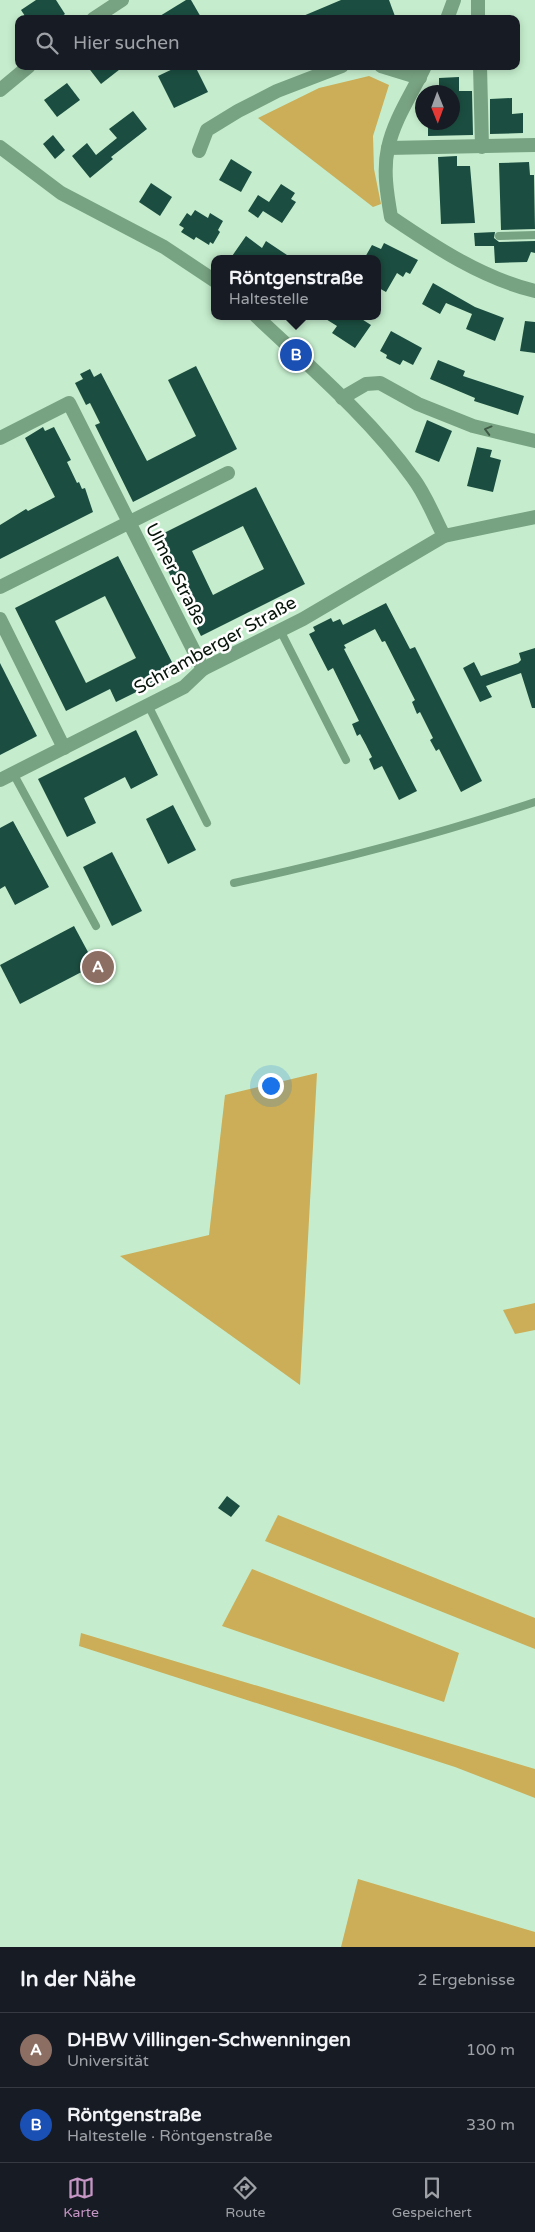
<!DOCTYPE html>
<html lang="de">
<meta charset="utf-8">
<style>
:root{--surface:#171b24;--page:#20242c;--text:#f1f3f6;--muted:#9ea1a6;--line:#363941;--accent:#c595c4}
body{margin:0;font-family:"Varela Round",sans-serif;background:var(--page);color:var(--text)}
.compass{position:absolute;left:415px;top:85px;width:45px;height:45px;border-radius:50%;background:var(--surface);box-shadow:0 2px 8px #0003;rotate:179deg}
.you{position:absolute;left:270px;top:1085px;width:18px;height:18px;margin:-12px;border:4px solid #fff;border-radius:50%;background:#1a73e8;box-shadow:0 0 0 8px #1a73e833}
.badge{display:grid;place-items:center;width:32px;height:32px;border-radius:50%;background:var(--accent);color:#fff;font-size:16px;font-weight:700}
.pin{position:absolute;translate:-50% -50%;border:2px solid #fff;box-shadow:0 1px 5px #0006}
.popup{position:absolute;left:211px;top:255px;width:170px;height:65px;box-sizing:border-box;display:grid;place-content:center;border-radius:10px;background:var(--surface);filter:drop-shadow(0 1px 4px #0005);font-size:16px;white-space:nowrap;color:var(--muted)}
.popup b{font-size:19px;color:var(--text)}
.popup::after{content:'';position:absolute;left:50%;top:100%;margin-left:-10px;border:10px solid transparent;border-top-color:var(--surface)}
.list{margin:0;padding:0;list-style:none}
h2{display:flex;justify-content:space-between;align-items:center;height:65px;margin:0;padding:0 20px;font-size:21px}
h2 small{font-size:16px;font-weight:400;color:var(--muted)}
.list li{display:grid;grid-template-columns:32px 1fr auto;gap:15px;align-items:center;box-sizing:border-box;height:75px;padding:0 20px;border-top:1px solid var(--line)}
.list b{display:block;font-size:19px;white-space:nowrap}
.list p{margin:0;font-size:16px;white-space:nowrap;color:var(--muted)}
.list em{font-size:16px;font-style:normal;color:var(--muted)}
.icon{flex:none;width:28px;height:28px;fill:none;stroke:currentColor;stroke-width:2;stroke-linecap:round;stroke-linejoin:round}
.map{position:relative;flex:none;width:535px;height:1947px;overflow:hidden}
.search{position:absolute;background:var(--surface);box-shadow:0 2px 8px #0003;left:15px;right:15px;top:15px;height:55px;display:flex;align-items:center;gap:12px;box-sizing:border-box;padding:0 18px;border-radius:10px;color:var(--muted);font-size:19px}
.sheet{height:215px;background:var(--surface)}
nav{display:flex;justify-content:space-around;align-items:center;box-sizing:border-box;height:70px;border-top:1px solid var(--line);background:var(--surface);font-size:14px;color:var(--muted)}
nav a{display:grid;justify-items:center;gap:2px}
nav .on{color:var(--accent)}
.map>svg:first-child{display:block}
.green{fill:#cbae57}
.building{fill:#1b4e40;fill-rule:evenodd}
.lines{fill:none;stroke-linecap:round;stroke-linejoin:round}
.service{stroke:#78a382;stroke-width:8}
.minor{stroke:#78a382;stroke-width:14}
.oneway{stroke:#3f5c46}
.labels{text-anchor:middle;stroke-width:5;stroke-linejoin:round;paint-order:stroke}
.street-label{font-size:18px;fill:#061409;stroke:#fff}
</style>
<div class="map">
<svg width="535" height="1947" viewBox="0 0 535 1947">
<rect width="100%" height="100%" fill="#c5edcd"/>
<g class="green">
<polygon points="369,76 389,85 373,136 374,169 381,204 373,207 258,118 319,88"/>
<polygon points="317,1073 300,1385 120,1256 209,1235 225,1095"/>
<polygon points="535,1303 535,1330 515,1334 503,1310"/>
<polygon points="278,1515 535,1618 535,1649 265,1541"/>
<polygon points="252,1569 459,1653 444,1702 222,1626"/>
<polygon points="81,1633 535,1769 535,1798 455,1767 79,1646"/>
<polygon points="358,1879 535,1932 535,1947 341,1947"/>
</g>
<g class="building">
<polygon points="36,0 56,0 65,14 58,19 27,19 21,10"/>
<polygon points="186,0 191,0 202,19 155,19"/>
<polygon points="341,0 389,0 396,19 296,19"/>
<polygon points="87,66 124,66 101,84"/>
<polygon points="179,66 195,66 208,92 174,108 158,76"/>
<polygon points="459,77 459,91 472,91 473,135 428,136 428,122 452,122 452,92 439,92 439,78"/>
<polygon points="67,83 80,100 57,117 44,100"/>
<polygon points="512,98 512,114 523,113 523,133 490,134 490,99"/>
<polygon points="133,111 147,129 111,157 113,159 90,178 72,156 87,143 96,155 117,138 109,129"/>
<polygon points="53,135 65,150 55,159 43,144"/>
<polygon points="457,156 457,166 470,166 475,223 441,224 438,157"/>
<polygon points="231,159 252,172 241,192 219,180"/>
<polygon points="529,162 530,175 534,175 535,229 501,230 499,163"/>
<polygon points="151,183 172,197 160,216 139,202"/>
<polygon points="281,184 295,193 291,199 296,202 282,223 263,211 258,218 248,211 258,195 269,202"/>
<polygon points="195,210 208,218 210,213 223,221 218,230 220,232 213,244 210,242 209,245 196,237 194,240 181,232 184,228 179,225 187,213 191,216"/>
<polygon points="495,232 494,238 499,242 535,241 535,253 531,252 527,262 495,263 494,246 475,246 474,233"/>
<polygon points="246,236 262,248 266,241 293,259 230,259"/>
<polygon points="384,243 418,260 410,274 406,272 403,277 397,273 386,292 377,287 377,259 364,259 372,245 381,249"/>
<polygon points="433,283 475,307 504,318 495,341 466,329 472,314 446,303 440,314 422,304"/>
<polygon points="321,316 357,316 371,325 355,348 332,333 337,326"/>
<polygon points="525,321 535,322 535,353 520,351"/>
<polygon points="391,331 422,348 413,365 403,360 400,365 386,358 387,355 380,351"/>
<polygon points="438,360 465,371 463,376 524,396 518,415 474,401 475,398 430,379"/>
<polygon points="196,366 237,449 133,502 95,425 100,423 90,403 86,405 75,383 83,379 80,374 90,369 94,377 101,373 147,461 196,436 168,380"/>
<polygon points="427,420 452,431 439,462 415,452"/>
<polygon points="43,427 45,431 54,427 71,460 67,462 77,483 79,482 82,489 85,488 93,512 0,559 0,525 26,509 28,511 55,497 25,438"/>
<polygon points="477,447 492,450 490,457 501,460 493,492 467,486"/>
<path d="M256,487L305,584L201,636L152,539ZM243,526L264,569L213,595L192,551Z"/>
<path d="M118,556L177,672L116,702L110,689L66,711L15,608ZM105,596L136,658L86,683L55,621Z"/>
<polygon points="386,603 410,649 415,647 482,781 461,792 439,749 436,751 430,740 433,738 420,712 417,714 412,702 415,700 385,641 382,642 375,629 344,645 346,648 344,649 417,791 399,800 382,766 374,770 369,759 372,757 366,745 360,734 357,736 352,724 359,721 333,668 328,671 309,634 315,631 313,627 331,618 333,622 340,619 343,625"/>
<polygon points="535,648 535,708 532,708 521,673 486,686 492,697 480,702 463,668 474,662 481,676 518,663 521,660 519,653"/>
<polygon points="0,663 37,736 0,755"/>
<polygon points="136,730 158,775 131,789 125,777 84,798 96,823 67,837 38,779"/>
<polygon points="173,805 196,850 168,864 146,819"/>
<polygon points="13,821 49,887 15,905 5,886 0,889 0,828"/>
<polygon points="112,852 142,911 112,926 83,867"/>
<polygon points="74,926 95,965 20,1004 0,965"/>
<polygon points="227,1496 240,1506 231,1517 218,1508"/>
</g>
<g class="lines">
<g class="service">
<polyline points="499,236 535,235"/>
<polyline points="280,630 346,760"/>
<polyline points="148,705 207,823"/>
<polyline points="13,773 96,926"/>
<path d="M234,883C336,861 436,835 535,802"/>
</g>
<g class="minor">
<polyline points="478,0 478,19"/>
<polyline points="93,19 122,0"/>
<polyline points="447,19 454,0"/>
<polyline points="381,66 420,78"/>
<path d="M425,66C413,92 394,119 388,148C383,170 387,194 391,217C435,247 482,278 535,291"/>
<polyline points="480,66 482,147"/>
<polyline points="0,90 29,66"/>
<polyline points="0,147 61,193 164,247 215,281"/>
<polyline points="388,148 535,145"/>
<polyline points="199,151 207,130 238,111 277,91 342,66"/>
<path d="M256,316C310,367 370,418 413,478C426,495 434,517 444,536"/>
<polyline points="342,398 366,384 380,383 418,404 473,426 535,441"/>
<polyline points="0,438 69,403 203,669"/>
<polyline points="0,587 228,473"/>
<polyline points="0,619 64,748"/>
<polyline points="0,780 184,687 203,669 303,619 444,536 535,517"/>
</g>
</g>
<defs><path id="oneway-chevron" d="M-2-3.5L2.5 0L-2 3.5" fill="none" stroke-width="1.6" stroke-linecap="round" stroke-linejoin="round" transform="scale(1.25)"/></defs>
<use class="oneway" href="#oneway-chevron" transform="translate(488 430) rotate(-165)"/>
<g class="labels">
<g class="street-label">
<text transform="translate(176 574) rotate(63)" y="6">Ulmer Straße</text>
<text transform="translate(215 645) rotate(-29)" y="6">Schramberger Straße</text>
</g>
</g>
</svg>
<svg class="compass" viewBox="-18 -18 36 36"><path d="M0-13l5 13h-10z" fill="#e53935"/><path d="M0 13l5-13h-10z" fill="#9ea1a6"/></svg>
<div class="you"></div>
<div class="pin badge" style="left:98px;top:967px;background:#8d6e63">A</div>
<div class="pin badge" style="left:296px;top:355px;background:#1a4fb4">B</div>
<div class="popup"><b>Röntgenstraße</b>Haltestelle</div>
<div class="search"><svg class="icon" aria-label="search" viewBox="0 0 24 24"><circle cx="10" cy="10" r="6"/><path d="M15 15l6 6"/></svg>Hier suchen</div>
</div>
<section class="sheet">
<h2>In der Nähe<small>2 Ergebnisse</small></h2>
<ul class="list">
<li><span class="badge" style="background:#8d6e63">A</span><div><b>DHBW Villingen-Schwenningen</b><p>Universität</p></div><em>100 m</em></li>
<li><span class="badge" style="background:#1a4fb4">B</span><div><b>Röntgenstraße</b><p>Haltestelle · Röntgenstraße</p></div><em>330 m</em></li>
</ul>
</section>
<nav>
<a class="on"><svg class="icon" aria-label="map" viewBox="0 0 24 24"><path d="M3 6l6-2 6 2 6-2v14l-6 2-6-2-6 2zM9 4v14M15 6v14"/></svg>Karte</a>
<a><svg class="icon" aria-label="directions" viewBox="0 0 24 24"><path d="M12 3l9 9-9 9-9-9zM9 14v-3h6M13 9l2 2-2 2"/></svg>Route</a>
<a><svg class="icon" aria-label="saved" viewBox="0 0 24 24"><path d="M7 4h10v16l-5-4-5 4z"/></svg>Gespeichert</a>
</nav>
